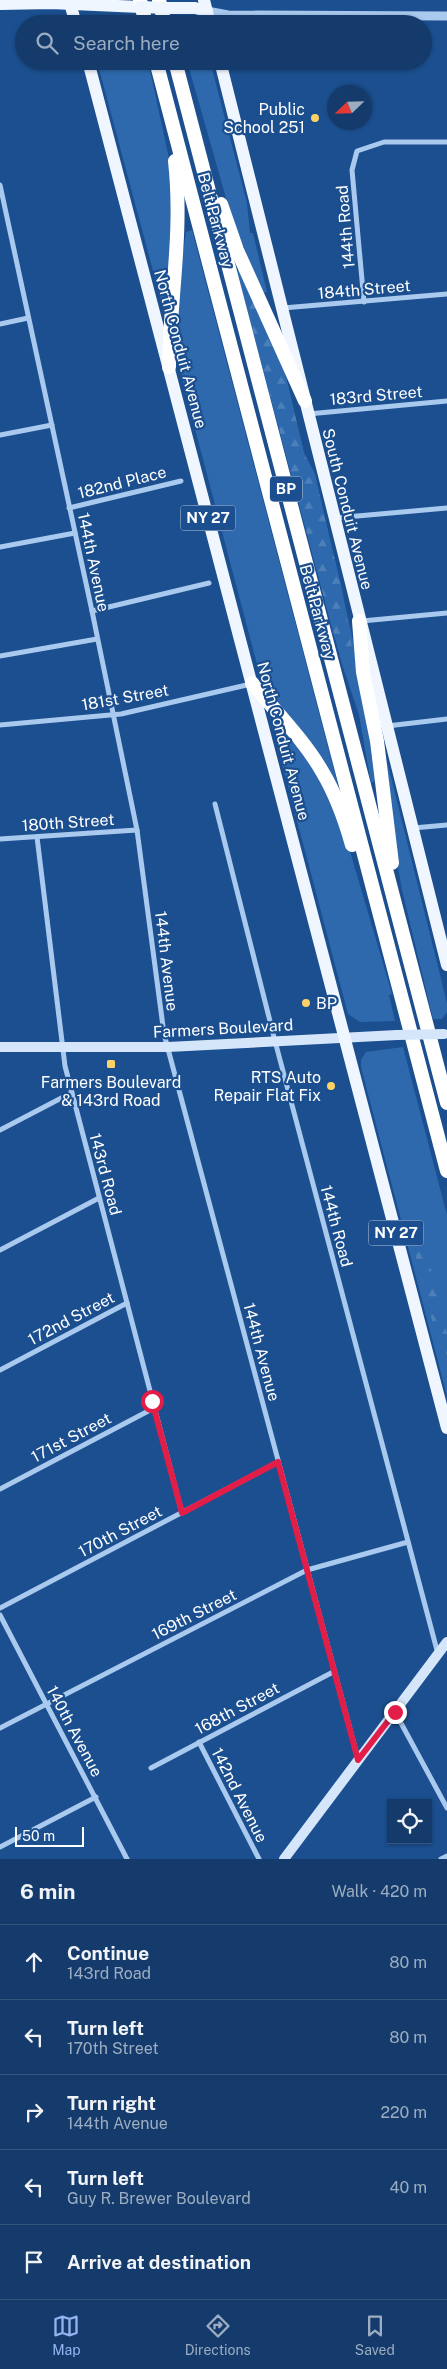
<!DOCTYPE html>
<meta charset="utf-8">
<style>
:root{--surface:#143b6b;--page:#1d4271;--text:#f1f3f6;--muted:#9dadc1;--line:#33557e;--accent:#95b2f1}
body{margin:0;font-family:"Public Sans",sans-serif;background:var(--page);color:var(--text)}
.controls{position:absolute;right:15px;bottom:15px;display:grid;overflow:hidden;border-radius:0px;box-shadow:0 1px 4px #0004}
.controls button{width:45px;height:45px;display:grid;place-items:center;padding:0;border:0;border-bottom:1px solid var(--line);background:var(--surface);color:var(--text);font:25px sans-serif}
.compass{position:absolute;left:327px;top:85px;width:45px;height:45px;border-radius:50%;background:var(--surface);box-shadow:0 1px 4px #0004;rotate:247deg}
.scale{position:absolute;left:15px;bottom:12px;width:69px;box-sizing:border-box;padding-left:5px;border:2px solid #fff;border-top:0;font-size:14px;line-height:18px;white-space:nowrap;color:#fff;-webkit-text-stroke:4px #1b4f8f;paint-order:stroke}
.stop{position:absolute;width:15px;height:15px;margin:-11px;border:4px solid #e11d48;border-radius:50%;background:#fff}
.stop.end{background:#e11d48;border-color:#fff;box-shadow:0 1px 5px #0008}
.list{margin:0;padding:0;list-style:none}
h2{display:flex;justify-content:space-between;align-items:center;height:65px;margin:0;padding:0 20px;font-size:21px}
h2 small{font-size:16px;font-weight:400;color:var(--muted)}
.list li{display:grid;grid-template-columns:32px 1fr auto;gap:15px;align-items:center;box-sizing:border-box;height:75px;padding:0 20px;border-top:1px solid var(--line)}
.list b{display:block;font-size:19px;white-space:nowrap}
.list p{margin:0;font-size:16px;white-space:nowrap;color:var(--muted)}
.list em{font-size:16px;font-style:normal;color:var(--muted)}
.icon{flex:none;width:28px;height:28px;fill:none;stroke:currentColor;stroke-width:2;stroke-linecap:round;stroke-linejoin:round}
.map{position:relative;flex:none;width:447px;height:1859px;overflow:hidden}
.search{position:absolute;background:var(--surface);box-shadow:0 1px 4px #0004;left:15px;right:15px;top:15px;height:55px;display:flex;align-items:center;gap:12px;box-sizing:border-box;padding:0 18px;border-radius:28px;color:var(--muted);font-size:19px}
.sheet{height:440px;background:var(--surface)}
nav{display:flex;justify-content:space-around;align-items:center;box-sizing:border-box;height:70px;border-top:1px solid var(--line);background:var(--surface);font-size:14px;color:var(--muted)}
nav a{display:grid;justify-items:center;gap:2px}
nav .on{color:var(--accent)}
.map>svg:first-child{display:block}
.grass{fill:#2e69ad}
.forest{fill:url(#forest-firs)}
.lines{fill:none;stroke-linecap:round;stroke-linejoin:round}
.minor{stroke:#a9c9ee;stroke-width:5}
.tertiary{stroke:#a9c9ee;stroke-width:9}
.secondary{stroke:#d6e6fa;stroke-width:10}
.primary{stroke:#f0f6ff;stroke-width:12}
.motorway{stroke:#fff;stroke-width:14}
.secondary-bridge{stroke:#d6e6fa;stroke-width:10}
.primary-bridge{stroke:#f0f6ff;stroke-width:12}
.route{stroke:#e11d48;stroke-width:6}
.poi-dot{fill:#ffd166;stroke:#1b4f8f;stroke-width:2}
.labels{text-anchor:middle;stroke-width:4.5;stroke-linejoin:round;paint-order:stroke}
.shield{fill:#1b4f8f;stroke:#bbcadd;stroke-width:1}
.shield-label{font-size:15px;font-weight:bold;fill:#fff}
.poi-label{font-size:16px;fill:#fff;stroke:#1b4f8f;text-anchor:end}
.street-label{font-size:16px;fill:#fff;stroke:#1b4f8f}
</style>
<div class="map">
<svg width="447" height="1859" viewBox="0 0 447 1859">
<defs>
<pattern id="forest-firs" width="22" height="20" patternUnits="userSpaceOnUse" patternTransform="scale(1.25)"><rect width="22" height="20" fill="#2e69ad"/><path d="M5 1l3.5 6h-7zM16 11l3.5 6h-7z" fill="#4d80b9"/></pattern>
</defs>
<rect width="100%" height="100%" fill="#1b4f8f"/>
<g class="grass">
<polygon points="98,16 134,16 137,24 89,24"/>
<polygon points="97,61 148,61 170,163 174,234 163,308"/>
<polygon points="187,61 210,61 247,203 250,233 253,233 267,292 263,293 232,219"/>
<polygon points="192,230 339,789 336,790 266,691 258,668 179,368 173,324 186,232"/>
<polygon points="241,268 286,377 304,453 315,474 364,688 363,708 368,710 375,781 371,783 359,715 341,661 237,271"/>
<polygon points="279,723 314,766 344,831 392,994 389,995 395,1021 360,1022 348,1014 272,726"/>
<polygon points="386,757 447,1003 447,1012 442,1019 433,1019 402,890 392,833"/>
<polygon points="403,1047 447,1215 447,1396 361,1067 361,1060 366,1052"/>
</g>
<g class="forest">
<polygon points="251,302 253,302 264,316 286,377 304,453 314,473 342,589 353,654 350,660 335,639 246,305"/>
<polygon points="416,1236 435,1279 439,1311 447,1333 447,1355 435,1332 412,1241"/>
</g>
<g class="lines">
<g class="minor">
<polyline points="0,185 92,611 137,830 164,1034 358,1759"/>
<polyline points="364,302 352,170 357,151 384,142 447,142"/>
<polyline points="283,308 447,294"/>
<polyline points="0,324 28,318"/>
<polyline points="308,414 447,401"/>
<polyline points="0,435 52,425"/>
<polyline points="69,508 181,481"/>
<polyline points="335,518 447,508"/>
<polyline points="0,547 75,533"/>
<polyline points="92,611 209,583"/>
<polyline points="362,621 447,613"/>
<polyline points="0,656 97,639"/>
<polyline points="0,725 121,714 251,684"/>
<polyline points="387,726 447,719"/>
<polyline points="215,804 275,1041 438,1654"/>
<polyline points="413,828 447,825"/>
<polyline points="37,837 65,1066 182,1513"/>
<polyline points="0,839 137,830"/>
<polyline points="0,1130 71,1093"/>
<polyline points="0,1250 99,1198"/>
<polyline points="0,1370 127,1303"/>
<polyline points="0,1489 154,1408"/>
<polyline points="0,1608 278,1462"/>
<polyline points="0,1615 127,1859"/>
<polyline points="395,1712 447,1808"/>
<polyline points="0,1728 307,1570 408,1542"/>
<polyline points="199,1742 259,1859"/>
<polyline points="151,1768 333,1672"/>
<polyline points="0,1847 96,1797"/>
<polyline points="441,1859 447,1856"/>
</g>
<polyline class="tertiary" points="207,11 228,15 447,16"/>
<g class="secondary">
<polyline points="0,1047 168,1047 397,1035"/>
<polyline points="284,1859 447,1642"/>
</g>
<g class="primary">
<polyline points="69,0 76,24"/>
<polyline points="204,0 210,24"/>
<polyline points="0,4 51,3 140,7"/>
<polyline points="168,8 195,8 207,11"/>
<polyline points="88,61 447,1428"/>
<polyline points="220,61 447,965"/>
</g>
<g class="motorway">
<polyline points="140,0 146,24"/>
<polyline points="159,0 165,24"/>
<polyline points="156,61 447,1171"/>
<polyline points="175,61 447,1103"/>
<polyline points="221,204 237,250 305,401"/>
<path d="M169,367C170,297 183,232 175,161"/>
<polyline points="359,621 363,672 377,741 392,863"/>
<path d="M252,683C276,712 305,741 323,773C336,795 345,820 352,845"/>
</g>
<polyline class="secondary-bridge" points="397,1035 444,1034"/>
<polyline class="primary-bridge" points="140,7 168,8"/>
</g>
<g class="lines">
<polyline class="route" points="152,1401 182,1513 278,1462 358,1760 395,1712"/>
</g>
<g class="poi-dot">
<circle cx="315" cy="118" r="5"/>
<circle cx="306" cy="1003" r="5"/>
<rect x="106" y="1059" width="10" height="10" rx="2.5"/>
<circle cx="331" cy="1086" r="5"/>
</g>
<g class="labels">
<g class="shield">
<rect x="270" y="476.5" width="32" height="25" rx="4"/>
<rect x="180.5" y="505.5" width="55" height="25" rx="4"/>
<rect x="368.5" y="1220.5" width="55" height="25" rx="4"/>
</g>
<g class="shield-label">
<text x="286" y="494">BP</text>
<text x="208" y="523">NY 27</text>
<text x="396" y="1238">NY 27</text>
</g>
<g class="poi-label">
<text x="305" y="115">Public<tspan x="305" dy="18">School 251</tspan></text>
<text x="316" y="1009" text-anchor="start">BP</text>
<text x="321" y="1083">RTS Auto<tspan x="321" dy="18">Repair Flat Fix</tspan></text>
<text x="111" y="1088" text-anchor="middle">Farmers Boulevard<tspan x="111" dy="18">&amp; 143rd Road</tspan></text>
</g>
<g class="street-label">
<text transform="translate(216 220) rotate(75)" y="6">Belt Parkway</text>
<text transform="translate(345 227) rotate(-95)" y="6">144th Road</text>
<text transform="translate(364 289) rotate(-5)" y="6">184th Street</text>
<text transform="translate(181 349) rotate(75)" y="6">North Conduit Avenue</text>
<text transform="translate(376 395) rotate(-5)" y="6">183rd Street</text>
<text transform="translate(122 482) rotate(-14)" y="6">182nd Place</text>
<text transform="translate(348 509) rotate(76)" y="6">South Conduit Avenue</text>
<text transform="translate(94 562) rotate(78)" y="6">144th Avenue</text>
<text transform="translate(318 612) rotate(75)" y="6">Belt Parkway</text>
<text transform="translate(125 697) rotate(-10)" y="6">181st Street</text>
<text transform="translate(284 741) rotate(75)" y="6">North Conduit Avenue</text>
<text transform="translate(68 822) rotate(-4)" y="6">180th Street</text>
<text transform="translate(167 961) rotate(83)" y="6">144th Avenue</text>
<text transform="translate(223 1028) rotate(-3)" y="6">Farmers Boulevard</text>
<text transform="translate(106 1174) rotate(75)" y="6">143rd Road</text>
<text transform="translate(337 1226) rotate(75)" y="6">144th Road</text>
<text transform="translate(71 1318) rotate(-28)" y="6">172nd Street</text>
<text transform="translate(262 1352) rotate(75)" y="6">144th Avenue</text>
<text transform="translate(71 1437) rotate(-28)" y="6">171st Street</text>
<text transform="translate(120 1531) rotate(-28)" y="6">170th Street</text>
<text transform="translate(194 1614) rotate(-27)" y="6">169th Street</text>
<text transform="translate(237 1708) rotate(-28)" y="6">168th Street</text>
<text transform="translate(75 1731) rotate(62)" y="6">140th Avenue</text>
<text transform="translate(240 1795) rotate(63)" y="6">142nd Avenue</text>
</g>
</g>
</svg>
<div class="controls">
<button><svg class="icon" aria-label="locate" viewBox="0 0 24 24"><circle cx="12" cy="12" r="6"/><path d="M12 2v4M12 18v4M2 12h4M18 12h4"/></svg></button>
</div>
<svg class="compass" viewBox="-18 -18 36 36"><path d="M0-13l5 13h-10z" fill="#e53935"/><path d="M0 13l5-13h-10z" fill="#9dadc1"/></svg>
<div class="scale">50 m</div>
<div class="stop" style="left:152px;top:1401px"></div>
<div class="stop end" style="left:395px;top:1712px"></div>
<div class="search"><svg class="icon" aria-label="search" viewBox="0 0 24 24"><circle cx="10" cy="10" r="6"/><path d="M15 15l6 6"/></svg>Search here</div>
</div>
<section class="sheet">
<h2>6 min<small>Walk · 420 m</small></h2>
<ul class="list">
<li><svg class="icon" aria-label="ahead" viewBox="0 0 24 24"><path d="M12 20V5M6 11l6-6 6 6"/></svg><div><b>Continue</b><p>143rd Road</p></div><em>80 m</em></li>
<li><svg class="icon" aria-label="left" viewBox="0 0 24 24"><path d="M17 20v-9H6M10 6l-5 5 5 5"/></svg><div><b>Turn left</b><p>170th Street</p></div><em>80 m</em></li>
<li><svg class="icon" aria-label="right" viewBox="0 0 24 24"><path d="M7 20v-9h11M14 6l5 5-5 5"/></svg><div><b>Turn right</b><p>144th Avenue</p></div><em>220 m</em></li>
<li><svg class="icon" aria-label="left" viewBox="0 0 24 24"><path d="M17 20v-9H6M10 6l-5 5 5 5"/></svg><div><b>Turn left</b><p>Guy R. Brewer Boulevard</p></div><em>40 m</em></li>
<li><svg class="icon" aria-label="arrive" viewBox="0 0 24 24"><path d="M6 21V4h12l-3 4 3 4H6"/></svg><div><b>Arrive at destination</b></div></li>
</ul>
</section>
<nav>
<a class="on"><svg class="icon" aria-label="map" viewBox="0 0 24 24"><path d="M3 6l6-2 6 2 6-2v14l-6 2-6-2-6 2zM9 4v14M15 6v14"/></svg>Map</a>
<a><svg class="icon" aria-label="directions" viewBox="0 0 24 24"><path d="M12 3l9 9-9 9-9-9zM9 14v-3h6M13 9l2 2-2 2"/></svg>Directions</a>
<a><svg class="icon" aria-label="saved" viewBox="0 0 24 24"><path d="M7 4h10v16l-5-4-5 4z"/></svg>Saved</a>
</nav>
